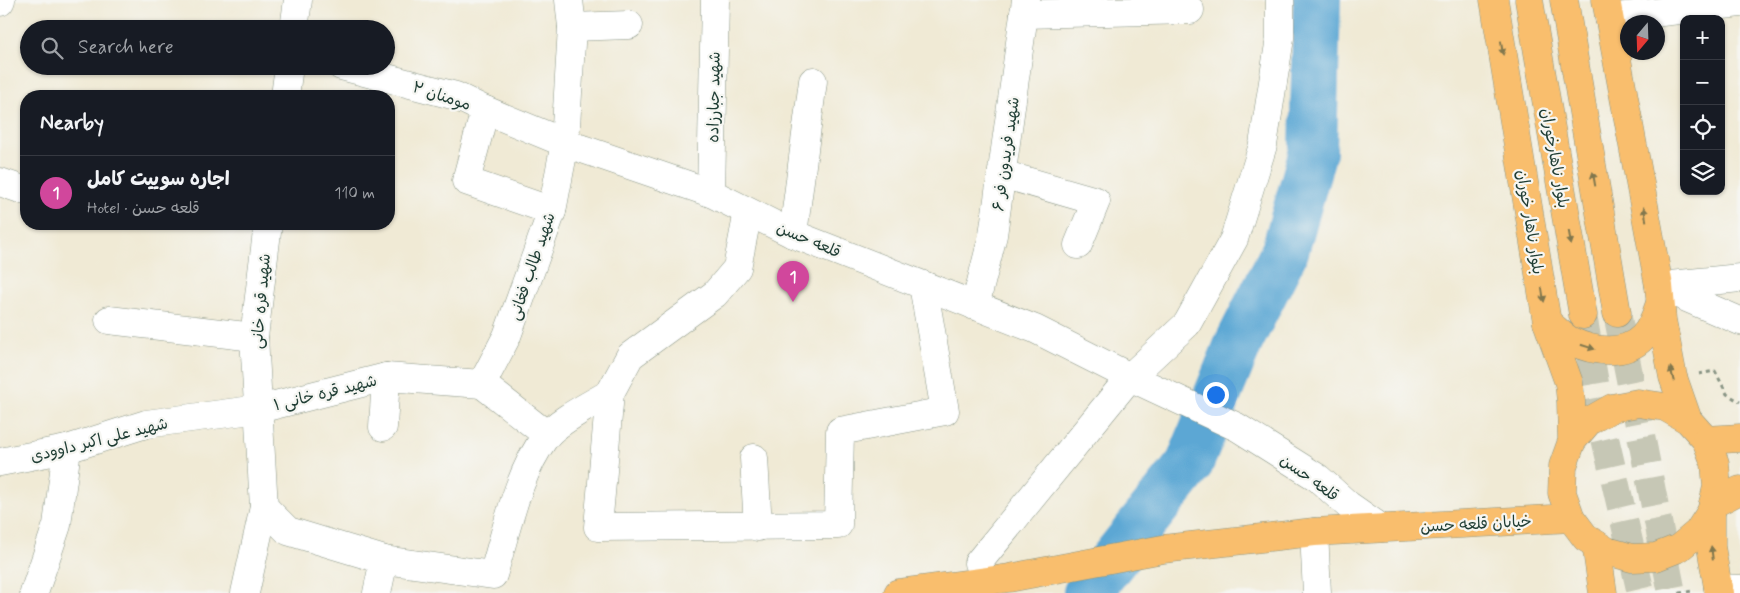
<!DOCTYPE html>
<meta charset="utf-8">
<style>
:root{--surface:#171b24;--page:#242831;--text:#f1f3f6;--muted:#9ea1a6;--line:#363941;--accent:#8c9099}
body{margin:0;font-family:Mynerve,"Playpen Sans Arabic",sans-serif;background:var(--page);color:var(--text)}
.controls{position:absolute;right:15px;top:15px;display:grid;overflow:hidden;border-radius:10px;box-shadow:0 1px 4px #0004}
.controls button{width:45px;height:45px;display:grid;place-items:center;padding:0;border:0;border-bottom:1px solid var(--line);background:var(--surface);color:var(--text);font:25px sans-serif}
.compass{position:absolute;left:1620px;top:15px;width:45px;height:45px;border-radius:50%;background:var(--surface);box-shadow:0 1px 4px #0004;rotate:199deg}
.you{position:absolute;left:1215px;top:394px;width:18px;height:18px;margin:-12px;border:4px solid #fff;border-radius:50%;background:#1a73e8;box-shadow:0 0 0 8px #1a73e833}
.badge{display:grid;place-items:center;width:32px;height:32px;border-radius:50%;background:var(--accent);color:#fff;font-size:16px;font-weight:700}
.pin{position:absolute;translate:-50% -41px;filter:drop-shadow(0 1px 2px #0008)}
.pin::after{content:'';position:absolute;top:26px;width:18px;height:15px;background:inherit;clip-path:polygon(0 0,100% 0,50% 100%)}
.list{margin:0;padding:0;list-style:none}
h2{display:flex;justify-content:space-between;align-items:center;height:65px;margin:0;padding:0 20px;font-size:21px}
h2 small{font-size:16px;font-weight:400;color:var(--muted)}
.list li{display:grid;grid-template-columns:32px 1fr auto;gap:15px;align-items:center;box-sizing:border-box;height:75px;padding:0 20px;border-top:1px solid var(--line)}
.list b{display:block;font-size:19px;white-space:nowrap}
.list p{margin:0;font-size:16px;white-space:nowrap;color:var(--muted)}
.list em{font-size:16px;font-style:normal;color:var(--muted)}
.icon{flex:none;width:28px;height:28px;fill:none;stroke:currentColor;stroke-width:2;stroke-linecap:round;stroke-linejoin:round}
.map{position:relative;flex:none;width:1740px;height:593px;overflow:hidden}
.search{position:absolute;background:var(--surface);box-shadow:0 1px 4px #0004;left:20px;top:20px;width:375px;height:55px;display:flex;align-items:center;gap:12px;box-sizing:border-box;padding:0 18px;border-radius:28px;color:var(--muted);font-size:19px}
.panel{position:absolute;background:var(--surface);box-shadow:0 1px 4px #0004;left:20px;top:90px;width:375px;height:140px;border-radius:20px}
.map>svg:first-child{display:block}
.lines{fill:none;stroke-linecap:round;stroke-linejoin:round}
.river{stroke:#5ba7d4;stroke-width:48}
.major-tunnel{stroke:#c6c7b5;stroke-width:28;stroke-dasharray:28 14;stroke-linecap:butt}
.minor-casing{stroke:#889484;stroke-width:29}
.major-casing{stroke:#889484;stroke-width:29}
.path{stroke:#889484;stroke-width:3;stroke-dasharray:4 4;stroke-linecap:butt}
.minor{stroke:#fff;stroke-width:28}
.major{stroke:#f9be6d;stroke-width:28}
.oneway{fill:#81774e}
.labels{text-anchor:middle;stroke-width:4.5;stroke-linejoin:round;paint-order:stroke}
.street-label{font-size:16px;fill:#1f3d34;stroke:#f6f6f2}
</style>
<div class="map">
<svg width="1740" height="593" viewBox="0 0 1740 593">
<rect width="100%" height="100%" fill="#f6f6f2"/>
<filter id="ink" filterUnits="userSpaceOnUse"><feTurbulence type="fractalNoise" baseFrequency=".02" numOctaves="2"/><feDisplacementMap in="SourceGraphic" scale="10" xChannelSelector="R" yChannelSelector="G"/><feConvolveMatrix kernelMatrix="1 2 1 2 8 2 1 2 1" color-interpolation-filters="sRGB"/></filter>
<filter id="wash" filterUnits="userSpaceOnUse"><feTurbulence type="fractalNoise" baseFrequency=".0096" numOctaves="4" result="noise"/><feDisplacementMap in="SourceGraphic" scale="20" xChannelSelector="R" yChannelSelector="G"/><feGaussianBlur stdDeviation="1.12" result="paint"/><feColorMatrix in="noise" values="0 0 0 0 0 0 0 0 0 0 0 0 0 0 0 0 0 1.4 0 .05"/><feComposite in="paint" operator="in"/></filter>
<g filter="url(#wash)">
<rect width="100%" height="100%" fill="#f0ead5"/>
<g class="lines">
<polyline class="river" points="1087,593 1189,465 1239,342 1285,251 1313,151 1317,0"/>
</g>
</g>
<g filter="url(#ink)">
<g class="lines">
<g class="major-tunnel">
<polyline points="1617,313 1672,593"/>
<polyline points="1583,315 1604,434 1641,593"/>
</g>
<g class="minor-casing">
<g id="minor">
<polyline points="0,2 1,0"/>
<polyline points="1024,14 1190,10"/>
<polyline points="1609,18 1740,3"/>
<polyline points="572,27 629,25"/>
<polyline points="294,29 298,0"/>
<polyline points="341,66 456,96 485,110 565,143 711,193 793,234 1035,329 1130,377 1237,427 1318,478 1348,505 1381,528"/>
<polyline points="285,96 289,66"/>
<polyline points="485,110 466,181 552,211"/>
<polyline points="1002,174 1096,201 1078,245"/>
<polyline points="0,182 26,191"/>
<polyline points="711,193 715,0"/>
<polyline points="748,212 737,268 715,294 630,356 610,393 598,527 838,525 840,431 945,411 923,285"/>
<polyline points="793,234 813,81"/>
<polyline points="1659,286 1740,321"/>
<polyline points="1660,286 1740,278"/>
<polyline points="975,306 993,235 1026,0"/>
<polyline points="109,320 254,337"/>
<polyline points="482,384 507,336 552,211 565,143 572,27 569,0"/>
<polyline points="482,384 547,435"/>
<polyline points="383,427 386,377"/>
<polyline points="754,458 758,527"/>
<polyline points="0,462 67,449 146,424 259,409 386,377 482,384"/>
<path d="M264,507L288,531L384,560L493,575C507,529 517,475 546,436C559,420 592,404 610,393"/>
<polyline points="1314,532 1317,593"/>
<polyline points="978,563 1130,377 1187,324 1234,239 1263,145 1280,38 1280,0"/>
<polyline points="1718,588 1740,589"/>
<polyline points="34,593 57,525 67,449"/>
<polyline points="245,593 264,507 254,337 268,224"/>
<polyline points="377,593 384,560"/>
</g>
</g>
<g class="major-casing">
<g id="major">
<polyline points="1494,0 1547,322 1569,383 1571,402 1572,441 1563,466 1562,493 1571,518 1586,538 1607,551 1632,558 1656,557 1679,548 1698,532 1711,512 1717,487 1715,463 1706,440 1688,420 1665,407 1638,403 1612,408 1589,421 1572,441"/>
<polyline points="1529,0 1583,315"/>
<polyline points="1564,0 1617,313"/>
<polyline points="1606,0 1659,286 1662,320 1673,377 1688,420"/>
<path d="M1547,322C1555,328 1563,337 1571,341C1593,352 1625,356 1643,337C1652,328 1656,315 1660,303"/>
<polyline points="1706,440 1740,438"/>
<polyline points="1713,504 1740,490"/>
<polyline points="1711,512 1711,547 1719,593"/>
<polyline points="1596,544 1603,593"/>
<polyline points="898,593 1009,578 1163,549 1314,532 1571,518"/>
</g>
</g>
<g class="path">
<polyline points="1699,374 1715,371 1727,394 1740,402"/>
<polyline points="1679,593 1693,591"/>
</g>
<use href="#minor" class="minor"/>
<use href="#major" class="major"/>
</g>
<defs><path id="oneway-solid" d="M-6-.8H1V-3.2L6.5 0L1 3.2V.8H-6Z" transform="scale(1.25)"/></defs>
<g class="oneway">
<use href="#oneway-solid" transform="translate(1502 48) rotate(81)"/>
<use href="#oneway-solid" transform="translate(1594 179) rotate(-100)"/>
<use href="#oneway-solid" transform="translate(1645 214) rotate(-100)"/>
<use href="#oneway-solid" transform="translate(1570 238) rotate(80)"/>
<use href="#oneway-solid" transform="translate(1543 295) rotate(81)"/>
<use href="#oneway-solid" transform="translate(1588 347) rotate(18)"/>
<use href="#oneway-solid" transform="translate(1672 374) rotate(-103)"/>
<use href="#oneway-solid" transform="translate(1712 553) rotate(-97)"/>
</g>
</g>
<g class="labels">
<g class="street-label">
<text transform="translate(442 95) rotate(18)" y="6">۲ مومنان</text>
<text transform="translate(713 97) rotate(-89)" y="6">شهید جبارزاده</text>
<text transform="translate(1005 154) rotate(-82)" y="6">شهید فریدون فر ۶</text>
<text transform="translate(1556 158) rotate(80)" y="6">بلوار ناهارخوران</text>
<text transform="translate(1531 222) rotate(81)" y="6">بلوار ناهار خوران</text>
<text transform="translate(809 239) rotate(23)" y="6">قلعه حسن</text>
<text transform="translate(531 266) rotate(-71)" y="6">شهید طالب فغانی</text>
<text transform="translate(260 301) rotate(-85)" y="6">شهید قره خانی</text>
<text transform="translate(325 392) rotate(-14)" y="6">۱ شهید قره خانی</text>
<text transform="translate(99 439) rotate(-14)" y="6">شهید علی اکبر داوودی</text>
<text transform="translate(1310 477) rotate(36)" y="6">قلعه حسن</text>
<text transform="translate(1476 523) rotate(-3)" y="6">خیابان قلعه حسن</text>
</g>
</g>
</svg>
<div class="controls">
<button>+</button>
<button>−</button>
<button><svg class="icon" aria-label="locate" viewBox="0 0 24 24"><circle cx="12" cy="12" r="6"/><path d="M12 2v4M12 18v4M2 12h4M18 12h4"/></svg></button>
<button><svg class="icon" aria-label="layers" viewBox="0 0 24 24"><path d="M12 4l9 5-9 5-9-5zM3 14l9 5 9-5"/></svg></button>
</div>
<svg class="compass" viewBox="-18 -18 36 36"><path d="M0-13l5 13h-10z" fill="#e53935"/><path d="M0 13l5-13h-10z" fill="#9ea1a6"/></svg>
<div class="you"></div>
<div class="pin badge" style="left:793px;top:302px;background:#d1479c">1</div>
<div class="search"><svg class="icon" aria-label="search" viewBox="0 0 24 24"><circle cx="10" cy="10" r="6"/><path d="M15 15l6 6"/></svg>Search here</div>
<section class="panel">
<h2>Nearby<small></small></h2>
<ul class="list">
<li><span class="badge" style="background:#d1479c">1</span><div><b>اجاره سوییت کامل</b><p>Hotel · قلعه حسن</p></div><em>110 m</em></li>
</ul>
</section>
</div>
